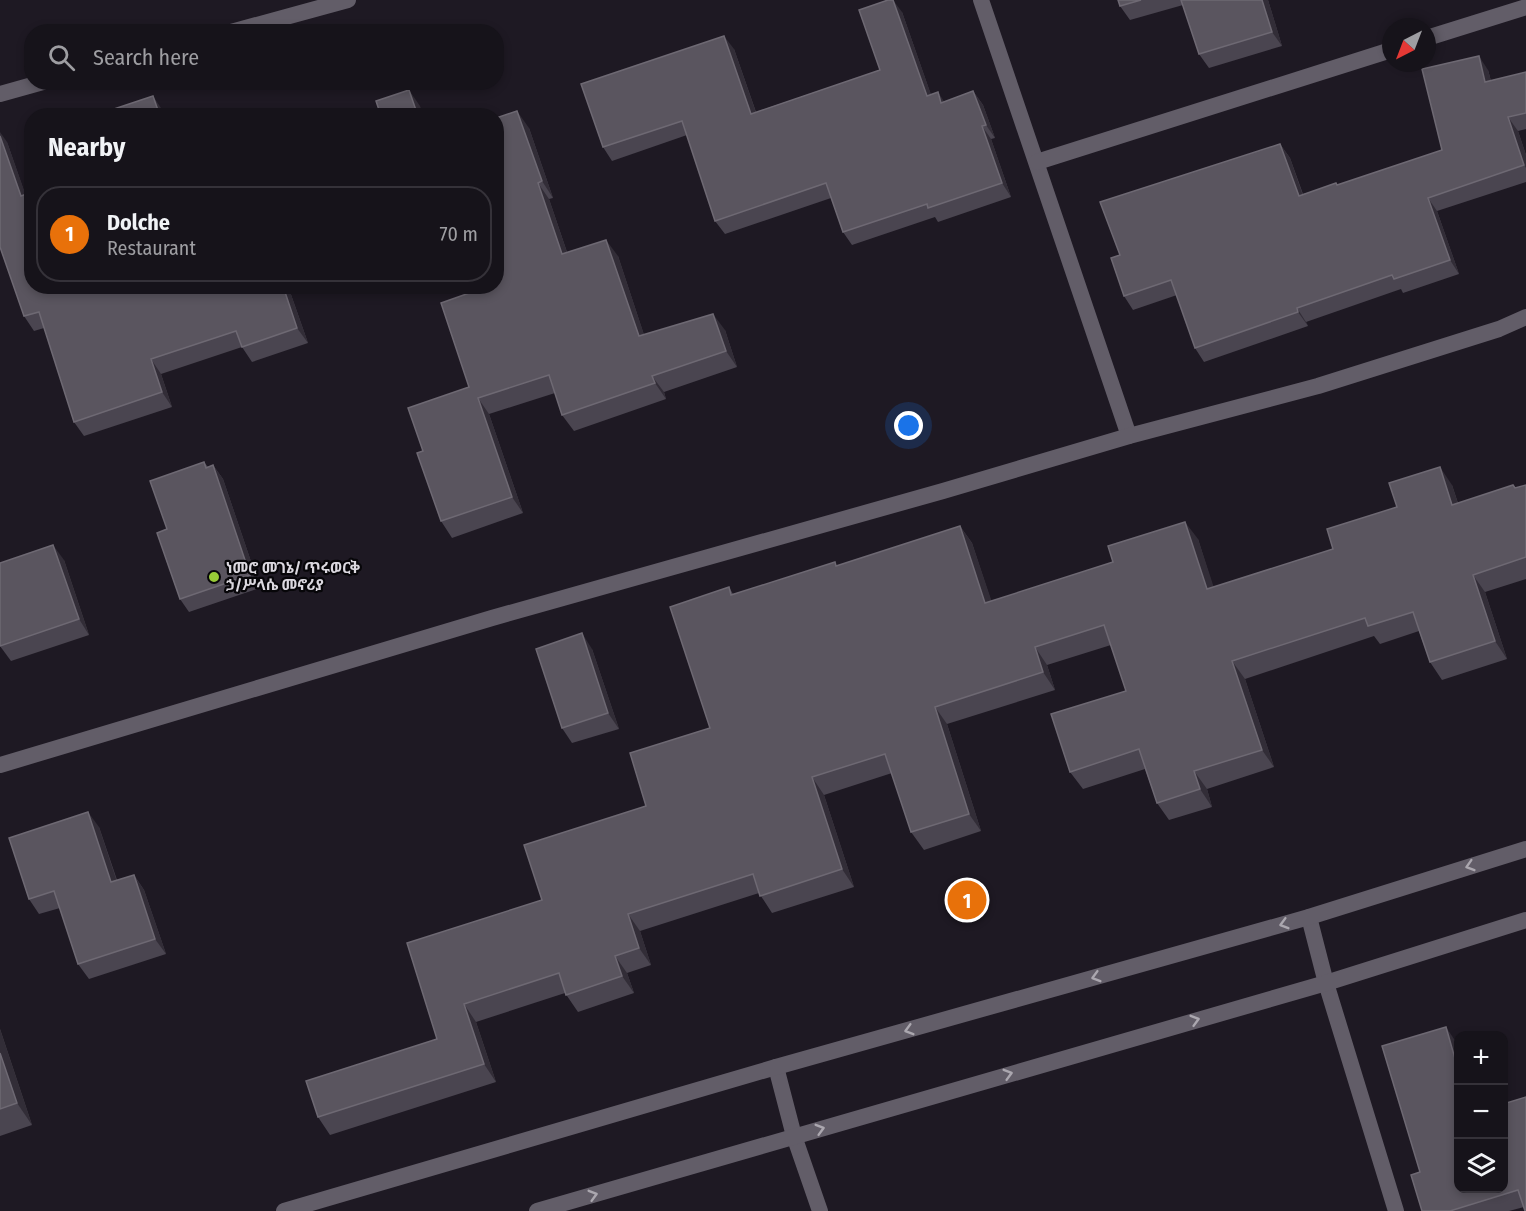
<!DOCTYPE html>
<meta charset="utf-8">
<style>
:root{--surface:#16131a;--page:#1f1c23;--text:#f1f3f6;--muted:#9e9ea2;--line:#353239;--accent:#1a73e8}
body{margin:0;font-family:"Fira Sans Condensed","Noto Sans Ethiopic",sans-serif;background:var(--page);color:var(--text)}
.controls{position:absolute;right:18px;bottom:18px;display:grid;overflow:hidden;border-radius:12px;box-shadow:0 3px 9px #0003}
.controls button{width:54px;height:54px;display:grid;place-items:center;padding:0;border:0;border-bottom:2px solid var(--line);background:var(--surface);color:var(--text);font:30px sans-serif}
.compass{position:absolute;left:1382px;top:18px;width:54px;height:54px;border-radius:50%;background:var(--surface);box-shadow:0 3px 9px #0003;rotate:222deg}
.you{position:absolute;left:909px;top:426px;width:21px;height:21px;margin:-15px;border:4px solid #fff;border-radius:50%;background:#1a73e8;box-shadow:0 0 0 9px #1a73e833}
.badge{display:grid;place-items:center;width:39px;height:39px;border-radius:50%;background:var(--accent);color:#fff;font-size:20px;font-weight:700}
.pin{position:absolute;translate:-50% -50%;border:3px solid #fff;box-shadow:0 2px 6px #0006}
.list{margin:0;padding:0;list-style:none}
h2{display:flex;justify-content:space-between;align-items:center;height:78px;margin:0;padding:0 24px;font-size:26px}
h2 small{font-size:20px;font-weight:400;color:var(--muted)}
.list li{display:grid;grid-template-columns:39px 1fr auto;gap:18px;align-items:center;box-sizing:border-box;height:96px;margin:0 12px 12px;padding:0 12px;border:2px solid var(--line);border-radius:24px}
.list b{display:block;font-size:22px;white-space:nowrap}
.list p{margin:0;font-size:20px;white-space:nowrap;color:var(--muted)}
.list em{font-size:20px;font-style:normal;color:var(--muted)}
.icon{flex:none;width:33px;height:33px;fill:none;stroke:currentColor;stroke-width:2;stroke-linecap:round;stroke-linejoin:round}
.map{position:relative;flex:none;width:1526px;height:1211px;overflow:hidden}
.search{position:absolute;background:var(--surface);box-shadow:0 3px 9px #0003;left:24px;top:24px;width:480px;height:66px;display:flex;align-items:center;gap:15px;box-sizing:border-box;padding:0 21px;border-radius:24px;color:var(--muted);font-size:22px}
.panel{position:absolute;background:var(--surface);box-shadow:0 3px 9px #0003;left:24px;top:108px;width:480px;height:186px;border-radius:24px}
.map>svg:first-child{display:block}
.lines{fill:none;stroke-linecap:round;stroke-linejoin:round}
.minor{stroke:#625d68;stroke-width:16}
.secondary{stroke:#625d68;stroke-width:16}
.wall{fill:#4a4550}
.shaded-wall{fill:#322d37}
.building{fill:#5a555f;stroke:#6e6973;stroke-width:1.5}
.oneway{stroke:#aba7af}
.poi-dot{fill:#98cb37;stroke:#070609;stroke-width:2}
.labels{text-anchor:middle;stroke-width:4.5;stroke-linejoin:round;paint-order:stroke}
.poi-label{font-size:15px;font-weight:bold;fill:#dbd8df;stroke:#070609;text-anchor:start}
</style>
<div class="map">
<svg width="1526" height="1211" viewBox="0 0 1526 1211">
<rect width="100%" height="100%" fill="#1e1923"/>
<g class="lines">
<g class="minor">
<polyline points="981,0 1129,436"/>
<polyline points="231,32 348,0"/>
<polyline points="1427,38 1526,7"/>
<polyline points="0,94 43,82"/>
<polyline points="1037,162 1391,50"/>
<polyline points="0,765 492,618 943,491 1129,436 1318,386 1499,329 1526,317"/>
<polyline points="1309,917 1326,983 1396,1211"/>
<polyline points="776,1067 794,1136 820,1211"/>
</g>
<g class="secondary">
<polyline points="284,1211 776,1067 1309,917 1526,849"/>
<polyline points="537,1211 1326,983 1526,920"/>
</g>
</g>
<g class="wall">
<polygon points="1118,0 1268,0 1282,46 1209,68 1199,54 1183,5 1130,20 1120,6"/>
<polygon points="902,12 931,95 944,102 973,91 983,105 995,138 991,139 1011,197 938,222 935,217 852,245 843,232 831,198 725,234 715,221 687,135 612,161 603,147 734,49 756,112 880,70"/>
<polygon points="1488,70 1491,81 1526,72 1526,129 1518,131 1526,155 1526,182 1437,211 1459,274 1403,293 1401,289 1306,322 1308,326 1204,362 1195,348 1177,295 1133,310 1124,296 1120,255 1280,144 1290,158 1303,194 1338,185 1442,150"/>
<polygon points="529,128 553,198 549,199 567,252 618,256 644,335 725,330 737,367 664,392 666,399 574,431 562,415 555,393 489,414 523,513 452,538 441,521 423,451 469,387 496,286"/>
<polygon points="7,142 25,194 32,286 288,286 308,343 252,362 242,347 161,374 172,407 84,436 74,422 44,328 34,331 24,316"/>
<polygon points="204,462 208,467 213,465 223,479 260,588 189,612 180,599 167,529"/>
<polygon points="1452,485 1458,503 1526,485 1526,579 1485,592 1507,659 1442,680 1430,662 1419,631 1380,644 1374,636 1245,679 1274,767 1207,789 1212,807 1169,820 1157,803 1145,769 1083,789 1070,772 1126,691 1111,645 1047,665 1055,690 947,724 981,831 924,850 911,832 892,773 824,795 854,887 772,913 759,893 640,931 651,965 627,973 634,993 578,1012 565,993 476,1022 496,1082 330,1135 318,1117 437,1039 542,900 646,806 710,728 729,587 733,594 837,566 960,526 972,543 991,601 1198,539 1213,587 1333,549 1397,507"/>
<polygon points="64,560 89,635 11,661 0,646"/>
<polygon points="592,649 619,729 572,743 562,728"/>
<polygon points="99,827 117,880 134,875 144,890 166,954 89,979 78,964 60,908 39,914 29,899"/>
<polygon points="0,1029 32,1125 0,1136"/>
<polygon points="1456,1042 1458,1188 1503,1104 1524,1207 1509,1211 1422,1211 1420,1172"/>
</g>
<g class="shaded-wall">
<polygon points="893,0 902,12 936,109 927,96"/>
<polygon points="1262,0 1268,0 1282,46 1272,32"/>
<polygon points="724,36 734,49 761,127 751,114"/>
<polygon points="1479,56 1488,70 1495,96 1485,82"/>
<polygon points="409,90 420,106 424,116 418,116"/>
<polygon points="973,91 983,105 995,138 986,125"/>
<polygon points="938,92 947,106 941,103"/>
<polygon points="153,96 163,111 165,116 160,116"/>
<polygon points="517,111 529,128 553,198 542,181"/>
<polygon points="1508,117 1518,131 1526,155 1526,168 1524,165"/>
<polygon points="982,126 991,139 1011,197 1002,183"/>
<polygon points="0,132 7,142 31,210 21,196 0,136"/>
<polygon points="1280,144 1290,158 1308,210 1299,196"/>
<polygon points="538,183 549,199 573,270 562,254"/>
<polygon points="1428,198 1437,211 1459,274 1450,260"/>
<polygon points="606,240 618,256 650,353 639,336"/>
<polygon points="283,286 288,286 308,343 297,328"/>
<polygon points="1297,308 1306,322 1308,326 1298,312"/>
<polygon points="713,314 725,330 737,367 726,351"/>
<polygon points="151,359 161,374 172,407 162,392"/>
<polygon points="652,376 664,392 666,399 655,383"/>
<polygon points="478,398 489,414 523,513 512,497"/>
<polygon points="213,465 223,479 260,588 250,575"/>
<polygon points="1440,467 1452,485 1464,522 1452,505"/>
<polygon points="1185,522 1198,539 1220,606 1207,589"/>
<polygon points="960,526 972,543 998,620 985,603"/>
<polygon points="53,545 64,560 89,635 79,619"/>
<polygon points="1473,575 1485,592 1507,659 1495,641"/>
<polygon points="582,633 592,649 619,729 608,713"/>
<polygon points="1035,647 1047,665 1055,690 1043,672"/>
<polygon points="1232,661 1245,679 1274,767 1262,750"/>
<polygon points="935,707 947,724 981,831 969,814"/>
<polygon points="1194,771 1207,789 1212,807 1200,789"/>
<polygon points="812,777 824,795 854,887 842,869"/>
<polygon points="88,812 99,827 122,897 111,882"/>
<polygon points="134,875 144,890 166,954 155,939"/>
<polygon points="628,914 640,931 651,965 639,948"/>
<polygon points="615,956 627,973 634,993 622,976"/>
<polygon points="464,1004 476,1022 496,1082 484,1064"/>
<polygon points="1446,1027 1456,1042 1458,1050 1458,1069"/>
<polygon points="0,1029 32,1125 17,1103 0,1053"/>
</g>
<g class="building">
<polygon points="888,0 893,0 927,96 938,92 941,103 973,91 986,125 982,126 1002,183 928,208 927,204 843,232 826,183 715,221 682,121 603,147 581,84 724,36 751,114 880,70 859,10"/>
<polygon points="1118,0 1141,0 1120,6"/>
<polygon points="1181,0 1262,0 1272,32 1199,54"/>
<polygon points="1479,56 1485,82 1526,72 1526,113 1508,117 1524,165 1428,198 1450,260 1394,279 1392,275 1297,308 1298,312 1195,348 1171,280 1124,296 1111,258 1120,255 1100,202 1280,144 1299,196 1336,183 1337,185 1442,150 1422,69"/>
<polygon points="409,90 418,116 381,116 376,101"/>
<polygon points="153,96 160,116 116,116 114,109"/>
<polygon points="517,111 542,181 538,183 562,254 606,240 639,336 713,314 726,351 652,376 655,383 562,415 549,375 478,398 512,497 441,521 417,453 423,451 408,408 469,387 441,303 489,286 496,286 496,118"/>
<polygon points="0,136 21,196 32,192 32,286 283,286 297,328 242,347 236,331 151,359 162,392 74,422 39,312 24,316 0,247"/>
<polygon points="204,462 206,468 213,465 250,575 180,599 157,533 167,529 150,481"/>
<polygon points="1440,467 1452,505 1513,485 1515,488 1526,485 1526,557 1473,575 1495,641 1430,662 1413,612 1368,626 1365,618 1232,661 1262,750 1194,771 1200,789 1157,803 1139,749 1070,772 1051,714 1126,691 1104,625 1035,647 1043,672 935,707 969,814 911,832 885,754 812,777 842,869 760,896 753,874 628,914 639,948 615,956 622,976 566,995 559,973 464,1004 484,1064 318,1117 306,1081 437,1039 407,943 542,900 524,845 646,806 630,753 710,728 670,607 729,587 731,595 835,562 836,566 960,526 985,603 1113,562 1108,546 1185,522 1207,589 1333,549 1327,529 1397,507 1389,483"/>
<polygon points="53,545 79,619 0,646 0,563"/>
<polygon points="582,633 608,713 562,728 536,649"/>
<polygon points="88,812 111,882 134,875 155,939 78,964 54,891 29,899 9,838"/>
<polygon points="1446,1027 1458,1069 1458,1188 1503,1188 1503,1104 1526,1097 1526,1211 1525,1211 1518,1190 1450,1211 1422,1211 1411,1175 1420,1172 1382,1046"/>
<polygon points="0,1053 17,1103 0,1109"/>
</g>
<defs><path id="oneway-chevron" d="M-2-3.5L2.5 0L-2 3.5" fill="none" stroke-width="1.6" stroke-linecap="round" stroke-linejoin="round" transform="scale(1.5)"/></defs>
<g class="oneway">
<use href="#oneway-chevron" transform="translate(1470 866) rotate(163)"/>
<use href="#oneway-chevron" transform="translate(1284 924) rotate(164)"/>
<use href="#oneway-chevron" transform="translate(1096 977) rotate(164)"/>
<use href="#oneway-chevron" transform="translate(1195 1020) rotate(-16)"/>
<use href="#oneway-chevron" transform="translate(909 1030) rotate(164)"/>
<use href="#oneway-chevron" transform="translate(1008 1074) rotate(-16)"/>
<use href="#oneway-chevron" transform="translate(820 1129) rotate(-16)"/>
<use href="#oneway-chevron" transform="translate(593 1195) rotate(-16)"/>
</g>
<circle class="poi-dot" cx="214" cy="577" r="6"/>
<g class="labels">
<g class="poi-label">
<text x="226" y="573">ነመሮ መገኔ/ ጥሩወርቅ<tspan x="226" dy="17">ኃ/ሥላሴ መኖሪያ</tspan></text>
</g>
</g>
</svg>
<div class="controls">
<button>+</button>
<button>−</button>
<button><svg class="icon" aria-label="layers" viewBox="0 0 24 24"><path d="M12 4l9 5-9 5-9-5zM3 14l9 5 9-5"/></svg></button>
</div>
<svg class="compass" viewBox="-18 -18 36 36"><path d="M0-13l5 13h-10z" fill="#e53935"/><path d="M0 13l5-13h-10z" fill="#9e9ea2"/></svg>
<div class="you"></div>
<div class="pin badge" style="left:967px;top:900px;background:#e8710a">1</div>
<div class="search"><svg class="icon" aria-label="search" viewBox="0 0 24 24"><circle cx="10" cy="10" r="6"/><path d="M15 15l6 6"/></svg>Search here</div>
<section class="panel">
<h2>Nearby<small></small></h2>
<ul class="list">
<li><span class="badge" style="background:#e8710a">1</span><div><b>Dolche</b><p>Restaurant</p></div><em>70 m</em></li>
</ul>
</section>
</div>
